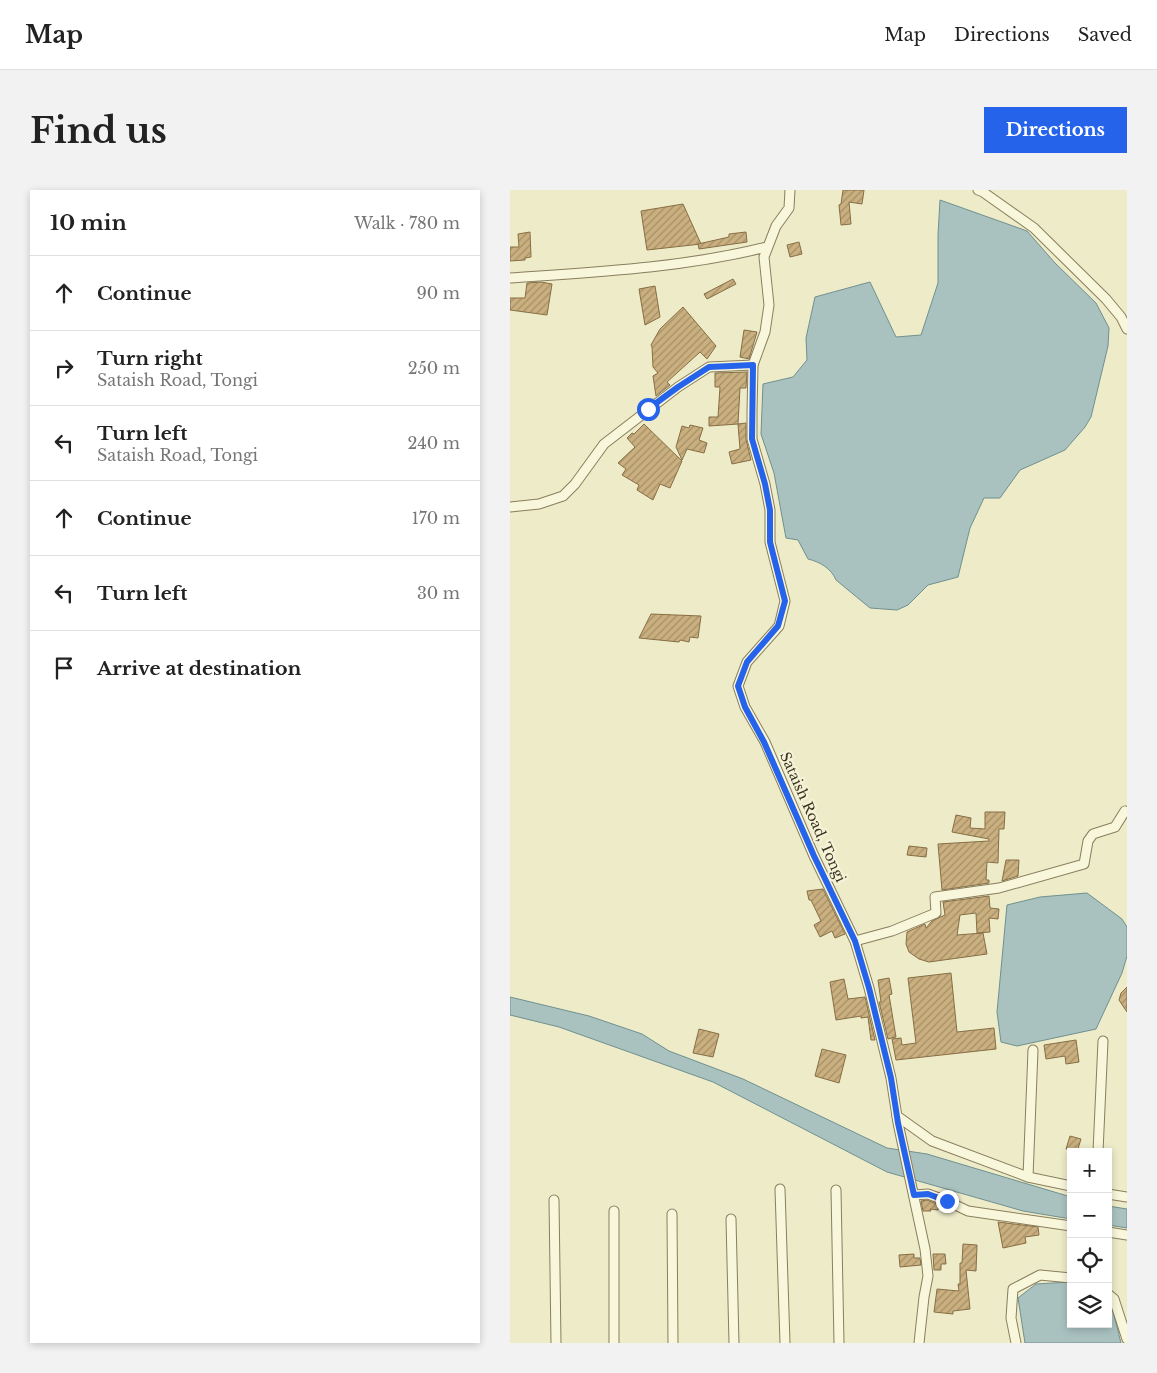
<!DOCTYPE html>
<meta charset="utf-8">
<style>
:root{--surface:#fff;--page:#f2f2f2;--text:#222;--muted:#767676;--line:#e0e0e0;--accent:#2563eb}
body{margin:0;font-family:"Libre Baskerville",serif;background:var(--page);color:var(--text)}
.controls{position:absolute;right:15px;bottom:15px;display:grid;overflow:hidden;border-radius:0px;box-shadow:0 2px 8px #0003}
.controls button{width:45px;height:45px;display:grid;place-items:center;padding:0;border:0;border-bottom:1px solid var(--line);background:var(--surface);color:var(--text);font:25px sans-serif}
.stop{position:absolute;width:15px;height:15px;margin:-11px;border:4px solid #2563eb;border-radius:50%;background:#fff}
.stop.end{background:#2563eb;border-color:#fff;box-shadow:0 1px 5px #0008}
.list{margin:0;padding:0;list-style:none}
h2{display:flex;justify-content:space-between;align-items:center;height:65px;margin:0;padding:0 20px;font-size:21px}
h2 small{font-size:16px;font-weight:400;color:var(--muted)}
.list li{display:grid;grid-template-columns:32px 1fr auto;gap:15px;align-items:center;box-sizing:border-box;height:75px;padding:0 20px;border-top:1px solid var(--line)}
.list b{display:block;font-size:19px;white-space:nowrap}
.list p{margin:0;font-size:16px;white-space:nowrap;color:var(--muted)}
.list em{font-size:16px;font-style:normal;color:var(--muted)}
.icon{flex:none;width:28px;height:28px;fill:none;stroke:currentColor;stroke-width:2;stroke-linecap:round;stroke-linejoin:round}
.map{position:relative;flex:none;width:617px;height:1153px;overflow:hidden;border-radius:0px}
header{display:flex;align-items:center;gap:30px;box-sizing:border-box;height:70px;padding:0 25px;background:var(--surface);border-bottom:1px solid var(--line)}
header strong{font-size:24px}
nav{display:flex;gap:28px;margin-inline-start:auto;font-size:18px}
.intro{display:flex;align-items:center;justify-content:space-between;box-sizing:border-box;height:120px;padding:0 30px}
h1{margin:0;font-size:35px}
.button{padding:12px 22px;border-radius:0px;background:var(--accent);color:#fff;font-size:18px;font-weight:700}
main{display:flex;gap:30px;padding:0 30px}
aside{flex:1;background:var(--surface);border-radius:0px;box-shadow:0 2px 8px #0003}
.map>svg:first-child{display:block}
.water{fill:#a9c2c0;stroke:#6f908f}
.building{fill:url(#building-hatch);stroke:#876e44}
.lines{fill:none;stroke-linecap:round;stroke-linejoin:round}
.minor-casing{stroke:#897e5d;stroke-width:11}
.minor{stroke:#f8f6db;stroke-width:9}
.route{stroke:#2563eb;stroke-width:6}
.labels{text-anchor:middle;stroke-width:4.5;stroke-linejoin:round;paint-order:stroke}
.street-label{font-size:14px;fill:#3a3321;stroke:#f5f3d7}
</style>
<header>
<strong>Map</strong>
<nav><a>Map</a><a>Directions</a><a>Saved</a></nav>
</header>
<div class="intro"><h1>Find us</h1><a class="button">Directions</a></div>
<main>
<aside>
<h2>10 min<small>Walk · 780 m</small></h2>
<ul class="list">
<li><svg class="icon" aria-label="ahead" viewBox="0 0 24 24"><path d="M12 20V5M6 11l6-6 6 6"/></svg><div><b>Continue</b></div><em>90 m</em></li>
<li><svg class="icon" aria-label="right" viewBox="0 0 24 24"><path d="M7 20v-9h11M14 6l5 5-5 5"/></svg><div><b>Turn right</b><p>Sataish Road, Tongi</p></div><em>250 m</em></li>
<li><svg class="icon" aria-label="left" viewBox="0 0 24 24"><path d="M17 20v-9H6M10 6l-5 5 5 5"/></svg><div><b>Turn left</b><p>Sataish Road, Tongi</p></div><em>240 m</em></li>
<li><svg class="icon" aria-label="ahead" viewBox="0 0 24 24"><path d="M12 20V5M6 11l6-6 6 6"/></svg><div><b>Continue</b></div><em>170 m</em></li>
<li><svg class="icon" aria-label="left" viewBox="0 0 24 24"><path d="M17 20v-9H6M10 6l-5 5 5 5"/></svg><div><b>Turn left</b></div><em>30 m</em></li>
<li><svg class="icon" aria-label="arrive" viewBox="0 0 24 24"><path d="M6 21V4h12l-3 4 3 4H6"/></svg><div><b>Arrive at destination</b></div></li>
</ul>
</aside>
<div class="map">
<svg width="617" height="1153" viewBox="0 0 617 1153">
<defs>
<pattern id="building-hatch" width="6" height="6" patternUnits="userSpaceOnUse" patternTransform="scale(1.25)"><rect width="6" height="6" fill="#caaf7f"/><path d="M-1 1l2-2M0 6l6-6M5 7l2-2" fill="none" stroke="#a58f68"/></pattern>
</defs>
<rect width="100%" height="100%" fill="#edebc8"/>
<g class="water">
<path d="M430,10L517,41L545,73L586,113L599,138L598,156L581,227L575,237L555,260L510,280L490,308H474L460,338L448,387L418,395L398,415L387,420L360,418L326,390C321,378 310,372 298,369L288,350L276,348L264,283L251,244L253,194L283,187L297,170L296,148L305,107L360,92L386,147L411,145L428,93V45Z"/>
<polygon points="577,703 612,729 617,737 617,766 612,783 586,839 507,856 491,852 487,822 497,715 530,707"/>
<polygon points="0,807 79,826 132,844 159,861 233,889 377,958 417,964 561,1007 561,1029 513,1021 377,982 203,892 49,837 0,825"/>
<polygon points="598,1016 617,1019 617,1038 598,1035"/>
<polygon points="560,1092 561,1134 598,1134 598,1115 603,1121 611,1153 515,1153 508,1108 526,1094"/>
</g>
<g class="building">
<polygon points="333,0 354,0 352,14 339,12 341,34 331,35 329,15 331,14"/>
<polygon points="173,14 191,54 137,60 131,21"/>
<polygon points="20,42 21,67 15,68 15,70 0,71 0,57 9,57 8,44"/>
<polygon points="236,42 237,52 189,59 188,54 219,47 219,44"/>
<polygon points="289,52 292,64 280,67 277,55"/>
<polygon points="223,89 226,94 197,109 194,104"/>
<polygon points="31,92 42,94 37,125 0,120 0,108 15,108 17,93"/>
<polygon points="145,96 150,127 135,135 129,99"/>
<polygon points="173,117 206,156 197,169 190,162 157,192 160,195 146,206 143,186 148,183 143,177 142,157 141,155 150,139"/>
<polygon points="234,140 247,142 239,169 230,167"/>
<polygon points="237,182 236,198 230,198 228,234 236,233 236,249 241,270 222,274 219,262 230,259 228,234 199,236 199,227 208,227 210,197 205,197 205,183"/>
<polygon points="134,234 172,271 160,298 150,294 143,310 127,300 129,295 112,285 116,279 108,273 125,257 117,248 122,243 124,244"/>
<polygon points="180,235 193,238 189,250 197,253 194,263 177,259 172,270 166,257 172,236 179,238"/>
<polygon points="141,424 191,426 188,448 180,447 179,452 170,450 169,452 129,448"/>
<polygon points="475,622 495,622 494,639 489,639 488,673 477,672 476,690 479,690 479,693 432,700 428,654 479,651 479,649 442,642 446,625 461,628 460,638 475,639"/>
<polygon points="399,656 417,658 416,667 397,665"/>
<polygon points="496,670 509,670 508,686 492,691"/>
<polygon points="313,699 335,744 325,748 322,741 310,747 304,735 311,731 301,710 299,710 297,701"/>
<polygon points="479,706 480,718 489,719 488,729 479,728 480,742 467,743 466,723 450,725 447,745 473,743 477,764 419,772 409,769 399,762 396,754 397,742 415,734 416,738 422,731 435,725 433,712"/>
<polygon points="441,783 447,842 484,838 486,859 386,870 382,849 391,848 392,855 406,853 398,788"/>
<polygon points="379,788 382,804 379,805 386,847 378,849 369,812 371,812 368,790"/>
<polygon points="334,789 338,809 355,807 365,850 361,850 358,827 351,828 351,826 326,830 320,792"/>
<polygon points="617,797 617,822 609,810 611,803"/>
<polygon points="189,839 209,844 203,867 183,863"/>
<polygon points="566,850 569,872 556,874 555,866 536,869 534,855"/>
<polygon points="312,859 336,865 329,893 305,886"/>
<polygon points="560,946 571,949 567,962 556,959"/>
<polygon points="417,1010 429,1015 428,1020 420,1019 421,1021 413,1021 411,1011"/>
<polygon points="488,1032 528,1037 529,1045 515,1047 516,1053 493,1058"/>
<polygon points="453,1054 467,1055 466,1081 456,1080 460,1119 443,1121 443,1124 424,1122 427,1099 449,1101 448,1094 450,1094 450,1073 452,1073"/>
<polygon points="404,1064 404,1068 410,1068 411,1075 390,1077 389,1065"/>
<polygon points="423,1064 435,1064 436,1074 431,1074 431,1080 424,1080"/>
</g>
<g class="lines">
<g class="minor-casing">
<g id="minor">
<polyline points="280,0 279,18 266,36 254,67 259,115 255,142 243,175 242,221 242,249 255,294 260,320 260,352 275,411 269,436 237,472 228,496 235,517 255,552 304,666 345,751 359,798 381,888 388,933 415,1059 418,1086 414,1107 409,1153"/>
<polyline points="468,0 473,2 524,38 596,109 611,127 617,139"/>
<path d="M0,88C87,82 172,78 257,57"/>
<polyline points="0,317 29,314 53,306 65,294 94,254 168,197 199,177 243,175"/>
<polyline points="345,751 382,741 426,723 425,707 489,698 574,674 578,651 583,644 605,637 615,621 617,622"/>
<polyline points="387,926 422,951 518,987 561,996"/>
<polyline points="588,962 593,851"/>
<polyline points="518,987 523,860"/>
<polyline points="270,999 275,1153"/>
<polyline points="326,1000 329,1153"/>
<polyline points="598,1004 617,1007"/>
<polyline points="404,1005 418,1004 437,1011 458,1021 561,1036"/>
<polyline points="44,1010 46,1153"/>
<polyline points="104,1021 104,1153"/>
<polyline points="162,1024 163,1153"/>
<polyline points="221,1029 224,1153"/>
<polyline points="598,1042 617,1045"/>
<polyline points="598,1104 604,1109 617,1149"/>
<polyline points="506,1153 501,1128 503,1099 530,1085 561,1088"/>
</g>
</g>
<use href="#minor" class="minor"/>
</g>
<g class="lines">
<polyline class="route" points="138,219 168,197 199,177 243,175 242,249 255,294 260,320 260,352 275,411 268,436 237,472 228,496 235,517 254,552 304,666 345,751 359,798 381,888 388,933 404,1005 418,1004 437,1011"/>
</g>
<g class="labels">
<g class="street-label">
<text transform="translate(303 627) rotate(66)" y="5">Sataish Road, Tongi</text>
</g>
</g>
</svg>
<div class="controls">
<button>+</button>
<button>−</button>
<button><svg class="icon" aria-label="locate" viewBox="0 0 24 24"><circle cx="12" cy="12" r="6"/><path d="M12 2v4M12 18v4M2 12h4M18 12h4"/></svg></button>
<button><svg class="icon" aria-label="layers" viewBox="0 0 24 24"><path d="M12 4l9 5-9 5-9-5zM3 14l9 5 9-5"/></svg></button>
</div>
<div class="stop" style="left:138px;top:219px"></div>
<div class="stop end" style="left:437px;top:1011px"></div>
</div>
</main>
